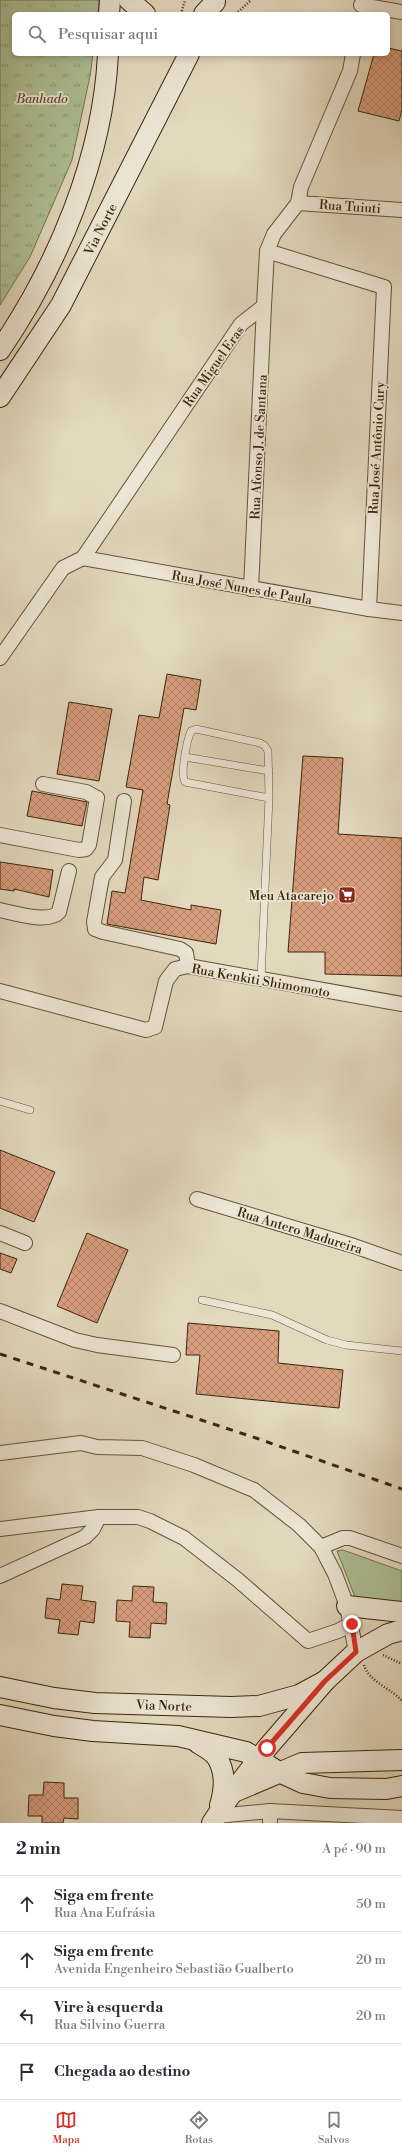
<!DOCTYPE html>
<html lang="pt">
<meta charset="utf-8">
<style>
:root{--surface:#fff;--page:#f2f2f3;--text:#2b2b33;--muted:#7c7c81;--line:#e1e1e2;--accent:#d93025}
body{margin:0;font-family:"Libre Bodoni",serif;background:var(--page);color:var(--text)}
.stop{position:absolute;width:12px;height:12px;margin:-9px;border:3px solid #d93025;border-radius:50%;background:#fff}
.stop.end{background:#d93025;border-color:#fff;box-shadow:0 1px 4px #0008}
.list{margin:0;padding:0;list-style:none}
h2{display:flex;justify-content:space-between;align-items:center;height:52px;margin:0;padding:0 16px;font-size:17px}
h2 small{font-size:13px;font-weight:400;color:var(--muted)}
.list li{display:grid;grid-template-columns:26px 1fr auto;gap:12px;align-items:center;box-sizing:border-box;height:56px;padding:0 16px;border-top:1px solid var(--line)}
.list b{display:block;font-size:15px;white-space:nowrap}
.list p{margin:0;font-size:13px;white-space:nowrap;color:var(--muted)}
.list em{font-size:13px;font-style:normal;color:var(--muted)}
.icon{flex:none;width:22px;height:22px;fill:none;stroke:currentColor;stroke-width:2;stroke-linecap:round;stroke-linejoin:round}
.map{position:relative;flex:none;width:402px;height:1823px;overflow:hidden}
.search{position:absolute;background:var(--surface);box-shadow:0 2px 6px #0003;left:12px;right:12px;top:12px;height:44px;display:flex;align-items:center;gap:10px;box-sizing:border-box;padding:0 14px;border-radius:6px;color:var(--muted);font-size:15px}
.sheet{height:276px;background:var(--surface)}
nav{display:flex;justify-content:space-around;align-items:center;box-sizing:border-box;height:56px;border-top:1px solid var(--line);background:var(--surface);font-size:11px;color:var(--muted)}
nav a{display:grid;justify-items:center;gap:2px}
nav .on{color:var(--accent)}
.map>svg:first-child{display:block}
.green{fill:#aec096;stroke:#747351}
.park{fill:url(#park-tufts);stroke:#747351}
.building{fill:url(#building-cross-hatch);stroke:#3b260c}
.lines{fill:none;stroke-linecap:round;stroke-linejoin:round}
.service-casing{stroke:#655338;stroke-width:8}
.minor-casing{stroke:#655338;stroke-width:16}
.secondary-casing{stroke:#3b260c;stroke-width:22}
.path{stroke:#3b260c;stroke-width:2.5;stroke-dasharray:1 2;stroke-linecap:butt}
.service{stroke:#ede6d5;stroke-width:7}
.minor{stroke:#ede6d5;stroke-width:14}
.secondary{stroke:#ede6d5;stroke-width:20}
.rail{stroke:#3b260c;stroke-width:3;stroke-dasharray:7 7;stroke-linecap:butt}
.route{stroke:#d93025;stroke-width:5}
.labels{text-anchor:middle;stroke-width:3.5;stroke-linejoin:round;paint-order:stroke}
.park-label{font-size:13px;font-style:italic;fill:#584c2e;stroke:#ede6d5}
.street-label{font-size:13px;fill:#3b260c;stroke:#ede6d5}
.poi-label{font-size:13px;fill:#3b260c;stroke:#ede6d5;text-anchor:end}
</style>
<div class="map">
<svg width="402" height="1823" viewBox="0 0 402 1823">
<defs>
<pattern id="park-tufts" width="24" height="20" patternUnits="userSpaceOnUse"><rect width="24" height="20" fill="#aec096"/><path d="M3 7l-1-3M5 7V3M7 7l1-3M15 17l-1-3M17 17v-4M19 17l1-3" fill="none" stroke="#8f9c79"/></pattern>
<pattern id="building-cross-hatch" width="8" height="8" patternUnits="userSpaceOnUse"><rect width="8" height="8" fill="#d99e7e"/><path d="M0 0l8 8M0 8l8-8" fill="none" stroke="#b18166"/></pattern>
</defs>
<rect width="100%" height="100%" fill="#e3d9be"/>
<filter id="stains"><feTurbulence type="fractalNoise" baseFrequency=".005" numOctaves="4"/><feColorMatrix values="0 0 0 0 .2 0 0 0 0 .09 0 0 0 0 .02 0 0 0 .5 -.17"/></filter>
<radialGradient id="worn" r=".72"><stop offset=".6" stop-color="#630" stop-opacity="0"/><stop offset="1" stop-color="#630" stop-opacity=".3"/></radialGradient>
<polygon class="green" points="343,1550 402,1571 402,1608 357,1602 337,1551"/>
<polygon class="park" points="0,0 99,0 98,14 14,14 14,54 93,54 90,76 72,160 30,257 0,305"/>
<g class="building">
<polygon points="388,48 402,51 402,110 399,121 358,111 374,54 388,54"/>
<polygon points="167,674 201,680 196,710 184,708 167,804 170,805 158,880 144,877 141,900 191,910 191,905 221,910 216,944 107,924 112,891 125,893 143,790 126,787 139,715 159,718"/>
<polygon points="69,702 112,709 99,781 57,774"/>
<polygon points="303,756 343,758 338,834 402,838 402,976 325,974 325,952 288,952"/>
<polygon points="32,791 87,802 82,826 27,816"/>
<polygon points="0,862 53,870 49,897 14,889 14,891 0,889"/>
<polygon points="0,1150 55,1172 34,1222 0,1208"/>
<polygon points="87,1233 128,1250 97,1323 57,1306"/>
<polygon points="0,1253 17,1259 11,1273 0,1269"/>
<polygon points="188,1323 279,1331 278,1363 343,1370 339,1408 196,1394 200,1355 186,1355"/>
<polygon points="62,1584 83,1586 81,1600 96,1602 94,1623 80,1621 78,1635 58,1633 60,1620 45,1618 47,1598 60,1600"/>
<polygon points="133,1586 154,1587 153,1602 167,1603 166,1624 151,1623 150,1638 129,1637 130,1622 116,1621 117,1600 132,1601"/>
<polygon points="44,1782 64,1783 64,1798 78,1798 78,1819 64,1818 63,1823 42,1823 42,1816 28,1816 29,1795 43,1795"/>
</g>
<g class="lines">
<g class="service-casing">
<g id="service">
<polyline points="185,757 269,771"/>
<path d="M261,979L269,798L268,751L265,746L260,743L196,729L191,731C187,740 180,774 185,782L269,798"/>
<polyline points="0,1101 30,1110"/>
<polyline points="202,1300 272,1315 327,1340 346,1345 402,1351"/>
</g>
</g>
<g class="minor-casing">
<g id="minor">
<polyline points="361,5 402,12"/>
<polyline points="298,203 402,210"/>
<polyline points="267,251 384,287 369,609"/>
<polyline points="83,558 241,324 264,306 267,251 274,234 298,203 301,187 350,71 353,54"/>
<polyline points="83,558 369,609 402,613"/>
<polyline points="251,589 264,306"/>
<polyline points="0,658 63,568 83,558"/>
<polyline points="124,801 115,860 102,877 94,922 95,929 103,932 180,949 186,953 188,966"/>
<polyline points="0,835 79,850 86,849 89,845 97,798 86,792 43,784"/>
<path d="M0,910C14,913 49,924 59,912L69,871"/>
<polyline points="0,991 146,1030 155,1027 166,981 175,969 188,966 402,1004"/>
<polyline points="197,1199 354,1246 402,1263"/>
<polyline points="0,1233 25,1243"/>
<polyline points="0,1311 75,1340 97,1345 173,1355"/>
<polyline points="0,1453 81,1443 97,1447 142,1448 194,1465 254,1490 299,1525 321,1547 335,1574 347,1606 356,1652"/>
<polyline points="0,1529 99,1517"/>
<polyline points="321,1547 343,1538 350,1538 402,1556"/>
<polyline points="0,1576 85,1537 93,1529 99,1517 138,1517 150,1521 184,1538 238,1580 308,1641 338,1631 351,1624"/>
<polyline points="217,1816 270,1811 402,1818"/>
<polyline points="270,1823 270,1811"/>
</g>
</g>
<g class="secondary-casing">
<g id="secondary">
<polyline points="129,0 145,14"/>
<polyline points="109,14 110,0"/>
<polyline points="204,14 215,2"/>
<path d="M0,350C58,265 103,158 108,54"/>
<polyline points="0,397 61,305 189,54"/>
<polyline points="347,1606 402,1612"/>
<polyline points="0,1687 54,1698 95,1703 231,1707 259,1706 299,1695 325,1681"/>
<polyline points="0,1715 54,1726 93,1731 178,1736 246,1752 279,1772 303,1783 330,1788 386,1789 402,1786"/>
<path d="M198,1743C203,1746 212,1751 216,1756C226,1771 225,1789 220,1805"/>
<polyline points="234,1792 302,1763 402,1760"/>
<polyline points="212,1823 232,1793 267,1748 325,1681 356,1652 388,1634 402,1630"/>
</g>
</g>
<g class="path">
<polyline points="181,14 185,0"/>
<polyline points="236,14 251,0"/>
<polyline points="383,1655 402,1664"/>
<path d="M364,1665C369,1682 391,1688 402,1701"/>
</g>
<use href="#service" class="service"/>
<use href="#minor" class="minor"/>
<use href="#secondary" class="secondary"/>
<polyline class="rail" points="0,1354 256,1438 402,1489"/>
</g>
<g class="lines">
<polyline class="route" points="267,1748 325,1681 356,1652 352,1624"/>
</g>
<defs>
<g id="supermarket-square" transform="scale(0.9)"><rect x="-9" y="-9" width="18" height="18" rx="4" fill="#8f2418" stroke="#ede6d5"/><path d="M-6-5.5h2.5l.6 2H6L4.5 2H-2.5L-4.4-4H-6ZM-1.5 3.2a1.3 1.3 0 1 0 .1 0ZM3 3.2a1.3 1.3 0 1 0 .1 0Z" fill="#fff"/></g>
</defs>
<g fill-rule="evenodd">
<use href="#supermarket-square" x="347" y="895"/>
</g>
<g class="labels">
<g class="park-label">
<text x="42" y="103">Banhado</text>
</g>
<g class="street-label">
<text transform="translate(350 206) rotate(4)" y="5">Rua Tuiuti</text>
<text transform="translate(100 229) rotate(-63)" y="5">Via Norte</text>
<text transform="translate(213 366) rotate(-55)" y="5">Rua Miguel Eras</text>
<text transform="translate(258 447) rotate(-87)" y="5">Rua Afonso J. de Santana</text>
<text transform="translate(376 448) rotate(-87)" y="5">Rua José Antônio Cury</text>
<text transform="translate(242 587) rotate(10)" y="5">Rua José Nunes de Paula</text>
<text transform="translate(261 980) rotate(10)" y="5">Rua Kenkiti Shimomoto</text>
<text transform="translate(300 1230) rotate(17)" y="5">Rua Antero Madureira</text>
<text transform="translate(164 1705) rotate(2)" y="5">Via Norte</text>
</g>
<g class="poi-label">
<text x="334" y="900">Meu Atacarejo</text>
</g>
</g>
<rect width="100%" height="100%" filter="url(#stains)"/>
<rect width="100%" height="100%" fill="url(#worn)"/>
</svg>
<div class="stop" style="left:267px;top:1748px"></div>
<div class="stop end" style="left:352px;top:1624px"></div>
<div class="search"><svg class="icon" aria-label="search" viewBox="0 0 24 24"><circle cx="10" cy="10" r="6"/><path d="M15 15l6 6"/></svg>Pesquisar aqui</div>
</div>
<section class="sheet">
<h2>2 min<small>A pé · 90 m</small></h2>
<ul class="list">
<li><svg class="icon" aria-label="ahead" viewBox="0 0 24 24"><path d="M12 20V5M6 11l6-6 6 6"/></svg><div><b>Siga em frente</b><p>Rua Ana Eufrásia</p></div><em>50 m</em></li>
<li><svg class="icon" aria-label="ahead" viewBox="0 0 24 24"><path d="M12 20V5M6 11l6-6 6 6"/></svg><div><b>Siga em frente</b><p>Avenida Engenheiro Sebastião Gualberto</p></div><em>20 m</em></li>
<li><svg class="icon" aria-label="left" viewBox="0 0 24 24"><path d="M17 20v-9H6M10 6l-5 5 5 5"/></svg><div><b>Vire à esquerda</b><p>Rua Silvino Guerra</p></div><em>20 m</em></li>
<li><svg class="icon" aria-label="arrive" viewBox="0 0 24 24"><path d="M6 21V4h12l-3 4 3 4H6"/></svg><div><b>Chegada ao destino</b></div></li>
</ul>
</section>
<nav>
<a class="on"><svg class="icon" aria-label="map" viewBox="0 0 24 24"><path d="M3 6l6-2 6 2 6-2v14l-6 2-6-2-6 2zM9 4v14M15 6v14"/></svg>Mapa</a>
<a><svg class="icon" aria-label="directions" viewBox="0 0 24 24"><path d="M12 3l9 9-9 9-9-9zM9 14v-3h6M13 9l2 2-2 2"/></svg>Rotas</a>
<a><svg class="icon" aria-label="saved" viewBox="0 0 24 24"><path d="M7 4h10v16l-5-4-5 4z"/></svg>Salvos</a>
</nav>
